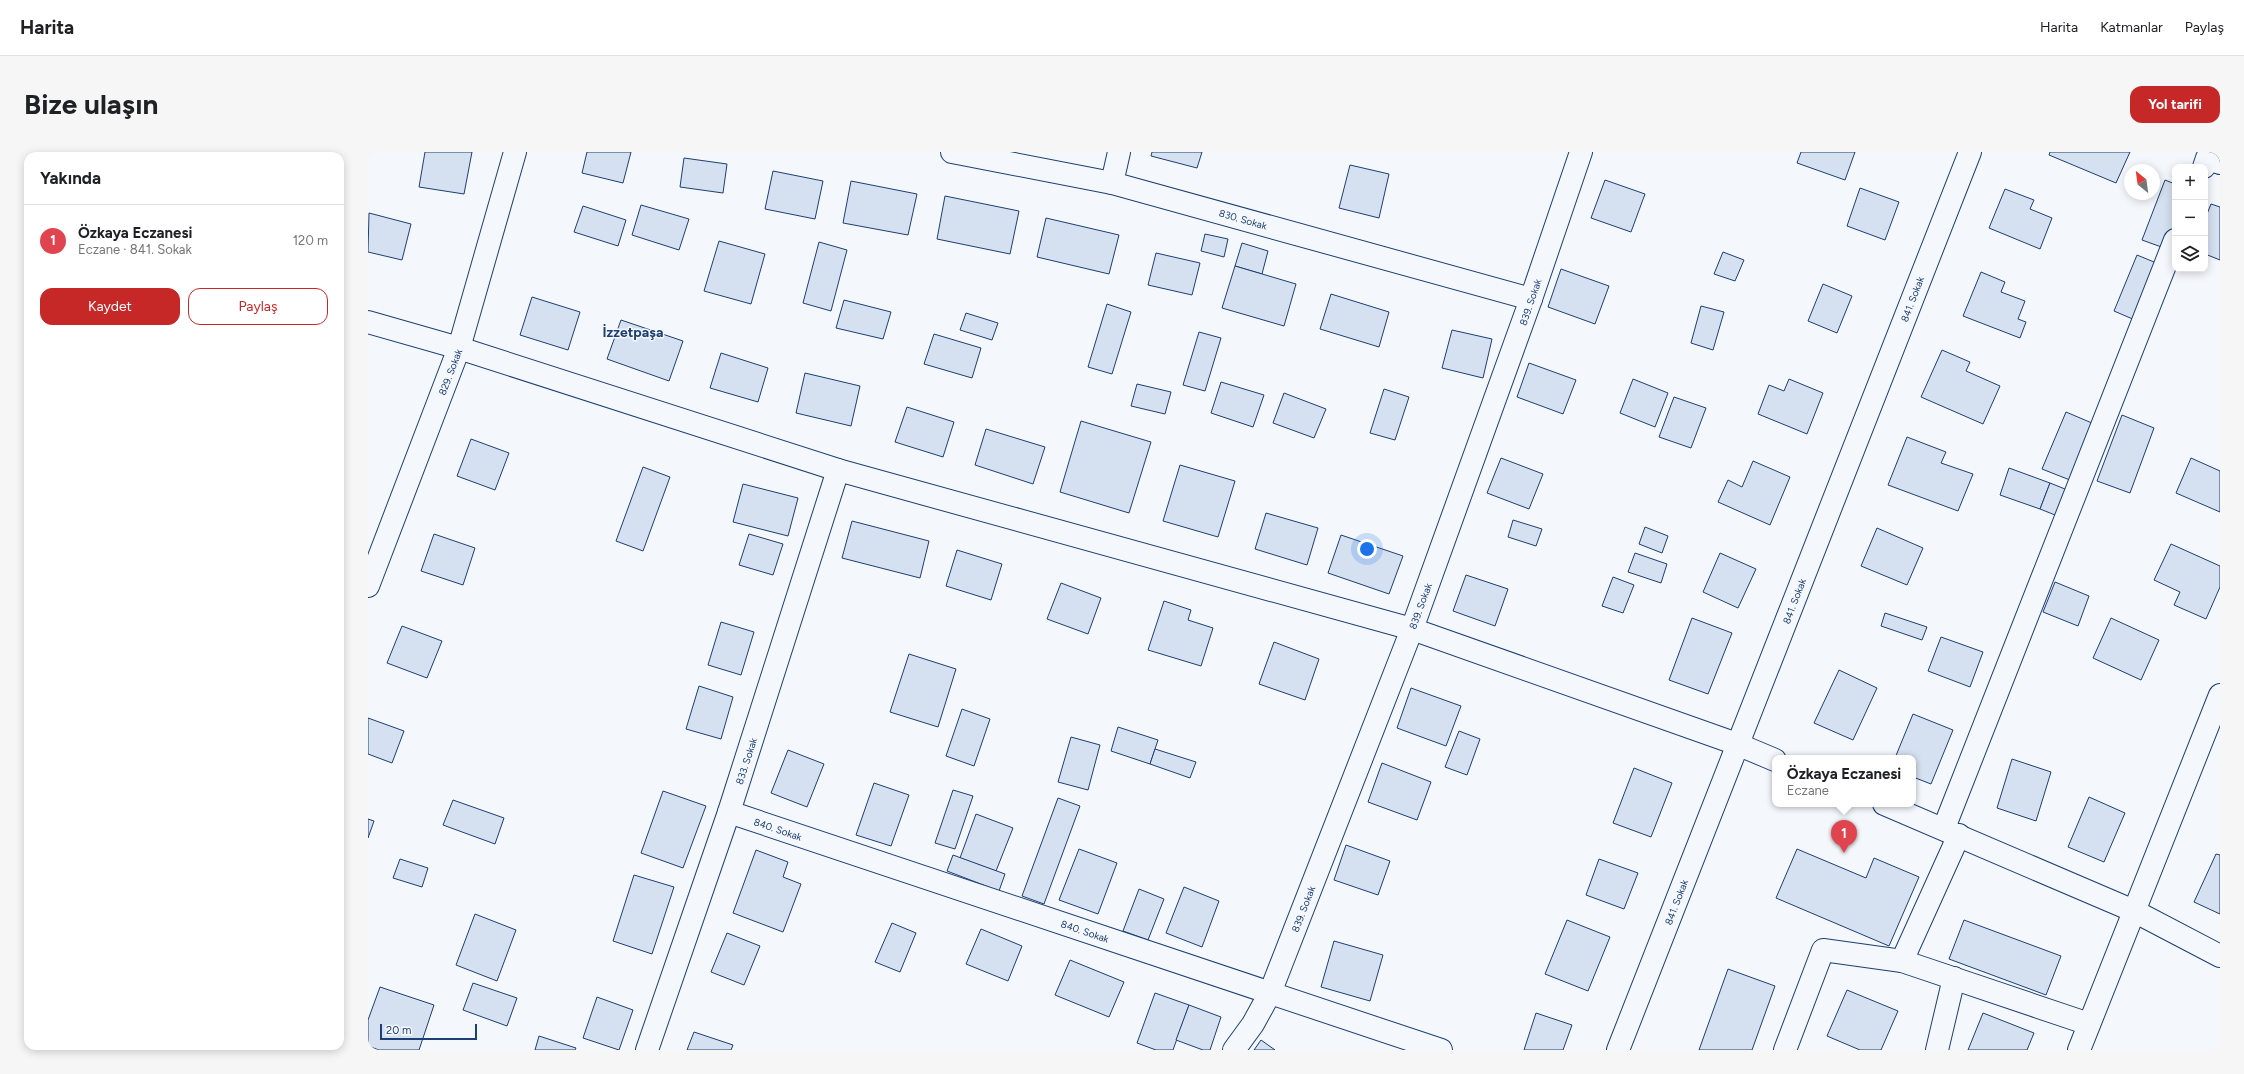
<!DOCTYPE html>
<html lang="tr">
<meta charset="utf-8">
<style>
:root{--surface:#fff;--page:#f6f6f6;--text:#202124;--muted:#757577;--line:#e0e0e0;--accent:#c62828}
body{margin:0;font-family:Figtree,sans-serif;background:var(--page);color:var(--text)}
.controls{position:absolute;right:12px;top:12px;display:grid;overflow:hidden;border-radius:8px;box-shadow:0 2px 10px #0003}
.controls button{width:36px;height:36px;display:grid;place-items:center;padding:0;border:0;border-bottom:1px solid var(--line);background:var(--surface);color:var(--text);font:20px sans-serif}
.compass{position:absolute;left:1756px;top:12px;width:36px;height:36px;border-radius:50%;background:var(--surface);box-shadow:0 2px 10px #0003;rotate:331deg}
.scale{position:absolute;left:12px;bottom:10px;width:97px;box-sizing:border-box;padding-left:4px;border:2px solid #1d3f73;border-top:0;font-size:11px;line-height:14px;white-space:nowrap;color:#1d3f73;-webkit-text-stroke:3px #f4f7fb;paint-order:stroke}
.you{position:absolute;left:999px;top:397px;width:14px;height:14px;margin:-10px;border:3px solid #fff;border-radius:50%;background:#1a73e8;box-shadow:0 0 0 6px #1a73e833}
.badge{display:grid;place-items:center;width:26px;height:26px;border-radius:50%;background:var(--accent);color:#fff;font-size:13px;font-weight:700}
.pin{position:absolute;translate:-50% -33px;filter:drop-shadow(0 1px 2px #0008)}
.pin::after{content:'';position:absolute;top:21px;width:14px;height:12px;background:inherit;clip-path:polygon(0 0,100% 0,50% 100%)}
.popup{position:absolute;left:1404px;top:603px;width:144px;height:52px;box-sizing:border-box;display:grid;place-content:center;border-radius:8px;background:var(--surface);filter:drop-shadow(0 1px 3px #0005);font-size:13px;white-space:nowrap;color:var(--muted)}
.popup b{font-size:15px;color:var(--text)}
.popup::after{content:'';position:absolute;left:50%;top:100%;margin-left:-8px;border:8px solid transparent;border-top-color:var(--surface)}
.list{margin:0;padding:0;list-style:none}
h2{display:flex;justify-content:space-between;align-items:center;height:52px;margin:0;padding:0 16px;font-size:17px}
h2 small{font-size:13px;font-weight:400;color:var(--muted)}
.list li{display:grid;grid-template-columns:26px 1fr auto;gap:12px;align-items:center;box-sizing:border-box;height:72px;padding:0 16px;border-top:1px solid var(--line)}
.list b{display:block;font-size:15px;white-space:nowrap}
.list p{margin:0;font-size:13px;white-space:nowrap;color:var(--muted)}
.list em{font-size:13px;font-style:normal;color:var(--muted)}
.actions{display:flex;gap:8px;padding:12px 16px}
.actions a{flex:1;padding:9px 0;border:1px solid var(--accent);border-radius:12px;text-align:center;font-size:14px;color:var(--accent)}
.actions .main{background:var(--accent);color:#fff}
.icon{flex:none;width:22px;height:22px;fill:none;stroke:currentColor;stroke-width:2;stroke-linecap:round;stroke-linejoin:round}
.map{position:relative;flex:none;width:1852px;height:898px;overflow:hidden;border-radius:12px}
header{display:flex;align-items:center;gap:24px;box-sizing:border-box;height:56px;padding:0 20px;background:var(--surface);border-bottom:1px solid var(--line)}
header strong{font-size:19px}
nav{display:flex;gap:22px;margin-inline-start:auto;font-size:14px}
.intro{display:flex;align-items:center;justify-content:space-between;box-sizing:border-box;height:96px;padding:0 24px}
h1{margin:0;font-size:28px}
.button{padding:10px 18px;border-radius:12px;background:var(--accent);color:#fff;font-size:14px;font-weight:700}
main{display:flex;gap:24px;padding:0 24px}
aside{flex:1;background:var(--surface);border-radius:12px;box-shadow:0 2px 10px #0003}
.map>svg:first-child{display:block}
.building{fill:#d5e0f0;stroke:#1d3f73}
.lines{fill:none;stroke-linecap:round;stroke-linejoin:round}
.street-casing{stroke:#1d3f73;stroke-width:24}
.secondary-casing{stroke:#1d3f73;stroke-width:24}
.street{stroke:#f4f7fb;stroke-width:22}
.secondary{stroke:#f4f7fb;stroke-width:22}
.labels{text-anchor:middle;stroke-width:3;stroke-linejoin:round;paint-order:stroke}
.street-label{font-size:10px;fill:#1d3f73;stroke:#f4f7fb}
.district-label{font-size:14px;font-weight:bold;fill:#1d3f73;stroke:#f4f7fb}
</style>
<header>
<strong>Harita</strong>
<nav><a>Harita</a><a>Katmanlar</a><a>Paylaş</a></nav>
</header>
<div class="intro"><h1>Bize ulaşın</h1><a class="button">Yol tarifi</a></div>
<main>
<aside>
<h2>Yakında<small></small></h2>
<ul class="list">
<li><span class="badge" style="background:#e0444e">1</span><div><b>Özkaya Eczanesi</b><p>Eczane · 841. Sokak</p></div><em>120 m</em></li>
</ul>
<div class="actions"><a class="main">Kaydet</a><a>Paylaş</a></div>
</aside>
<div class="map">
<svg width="1852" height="898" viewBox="0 0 1852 898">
<rect width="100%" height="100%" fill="#f4f7fb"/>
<g class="building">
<polygon points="57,0 104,0 96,42 51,35"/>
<polygon points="219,0 263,0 255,31 214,21"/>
<polygon points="784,0 834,0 829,16 783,4"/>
<polygon points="1433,0 1487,0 1477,28 1429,11"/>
<polygon points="1682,0 1762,0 1748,31 1681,3"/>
<polygon points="316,6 359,12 355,41 312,35"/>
<polygon points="982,13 1021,22 1011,66 971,56"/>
<polygon points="405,19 455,29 447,67 397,57"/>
<polygon points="1237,28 1277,42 1263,80 1223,66"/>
<polygon points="1797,28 1807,32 1807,74 1799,97 1774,88"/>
<polygon points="483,29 549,42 540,83 475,71"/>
<polygon points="1492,36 1531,50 1517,88 1479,74"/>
<polygon points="1637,37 1666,48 1662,57 1684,66 1672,97 1621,76"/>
<polygon points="577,44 651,59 642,102 569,87"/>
<polygon points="1843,52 1852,55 1852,108 1837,102 1837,67"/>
<polygon points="273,53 321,67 311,98 264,83"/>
<polygon points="215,54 258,68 250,94 206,80"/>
<polygon points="1,61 43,72 34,108 0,100"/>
<polygon points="678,66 751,83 741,122 669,105"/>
<polygon points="837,82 860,87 856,105 833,99"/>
<polygon points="351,89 397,102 383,152 336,139"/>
<polygon points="451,90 479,98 463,159 435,151"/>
<polygon points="874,91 900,99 894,122 867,114"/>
<polygon points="1355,100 1376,108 1367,129 1346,122"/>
<polygon points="788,101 832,111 824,143 780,133"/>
<polygon points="1769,103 1791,112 1767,168 1746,159"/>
<polygon points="867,114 928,132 916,174 854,156"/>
<polygon points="1193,117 1241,134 1227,172 1180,155"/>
<polygon points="1613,120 1637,130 1633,140 1657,149 1650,167 1658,170 1652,186 1595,164"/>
<polygon points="1455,132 1484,144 1469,181 1440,169"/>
<polygon points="963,142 1021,160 1011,195 952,177"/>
<polygon points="164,145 212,160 200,198 152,183"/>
<polygon points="476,148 523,160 515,187 468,176"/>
<polygon points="739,152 763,160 744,222 720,215"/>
<polygon points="1333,154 1356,160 1345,198 1323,191"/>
<polygon points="598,161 630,171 624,188 592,178"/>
<polygon points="253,168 315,189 301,229 239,207"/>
<polygon points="1084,178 1124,187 1115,226 1074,216"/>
<polygon points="831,180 853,186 837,239 815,233"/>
<polygon points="566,182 613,196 604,226 556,212"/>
<polygon points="1574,198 1602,210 1598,219 1632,234 1615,272 1553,245"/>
<polygon points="353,201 400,216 390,250 342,236"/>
<polygon points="1161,211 1208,228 1195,262 1149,245"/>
<polygon points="437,221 492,234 483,274 428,261"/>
<polygon points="1265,227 1300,241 1287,275 1252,261"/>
<polygon points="1421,227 1455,241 1439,282 1390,262 1401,233 1416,239"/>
<polygon points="853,230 896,243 885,275 843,261"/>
<polygon points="769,232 803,240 797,262 763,254"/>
<polygon points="1016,237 1041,245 1027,288 1002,281"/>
<polygon points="916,241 958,257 946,286 905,271"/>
<polygon points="1306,245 1338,256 1323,296 1291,285"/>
<polygon points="539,255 586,270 575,305 527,290"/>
<polygon points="1698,260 1731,274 1707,330 1674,317"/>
<polygon points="1754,263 1786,276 1762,341 1729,329"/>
<polygon points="713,269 783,290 761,361 692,340"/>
<polygon points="618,277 677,295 665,332 607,313"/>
<polygon points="1539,285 1578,300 1573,311 1605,322 1590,359 1520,333"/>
<polygon points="103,287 141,301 127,338 89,324"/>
<polygon points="1133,306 1175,322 1161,357 1119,341"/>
<polygon points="1823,306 1852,319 1852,360 1808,341"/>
<polygon points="1385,309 1422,325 1402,373 1350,350 1360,328 1374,335"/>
<polygon points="812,313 867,329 850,385 795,369"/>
<polygon points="275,315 302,325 275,399 248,389"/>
<polygon points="1641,316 1682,331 1672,357 1632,343"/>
<polygon points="1682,331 1702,339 1692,365 1672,357"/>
<polygon points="375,332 430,346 420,384 365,370"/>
<polygon points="898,361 950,376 939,413 887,397"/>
<polygon points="1145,368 1174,377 1168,394 1140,385"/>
<polygon points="484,369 561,389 552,426 474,406"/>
<polygon points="1277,375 1300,384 1294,401 1271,392"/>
<polygon points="1509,376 1555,396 1539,433 1493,414"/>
<polygon points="66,382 107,396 95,433 53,419"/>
<polygon points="381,382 415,392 405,423 371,413"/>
<polygon points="973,383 1035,404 1021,442 960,421"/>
<polygon points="1803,392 1852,414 1852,435 1838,467 1806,453 1812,440 1786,428"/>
<polygon points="589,398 634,412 623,448 578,434"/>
<polygon points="1267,401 1299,412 1293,431 1260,420"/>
<polygon points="1352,401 1388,417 1370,456 1335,440"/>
<polygon points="1098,423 1140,437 1127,474 1085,459"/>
<polygon points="1245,425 1266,433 1255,461 1234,454"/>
<polygon points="1687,430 1721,444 1710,474 1675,460"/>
<polygon points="693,431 733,446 720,482 679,467"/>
<polygon points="796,449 823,458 820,468 845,476 833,514 780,498"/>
<polygon points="1517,461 1559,475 1554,488 1513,474"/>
<polygon points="1324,466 1364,481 1340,542 1301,528"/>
<polygon points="1743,466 1791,488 1773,528 1725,506"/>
<polygon points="353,470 386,480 373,523 340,513"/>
<polygon points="34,474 74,489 59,526 19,511"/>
<polygon points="1573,485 1615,500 1602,535 1560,519"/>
<polygon points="906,490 951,507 937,548 891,532"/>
<polygon points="541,502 588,517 570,575 522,560"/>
<polygon points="1471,518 1509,536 1485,588 1446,571"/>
<polygon points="331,534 365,545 353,587 318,577"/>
<polygon points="1043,536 1093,554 1078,594 1029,576"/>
<polygon points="594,557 622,567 606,614 578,604"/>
<polygon points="1545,562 1585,578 1563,632 1545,625 1545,606 1527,606"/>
<polygon points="0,566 36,579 24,611 0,602"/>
<polygon points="750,575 790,588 782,612 743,599"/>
<polygon points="1091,579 1112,587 1099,623 1077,615"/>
<polygon points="703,585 732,593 720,638 690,630"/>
<polygon points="787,597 828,610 822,626 782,612"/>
<polygon points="420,598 456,612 439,655 403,641"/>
<polygon points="1644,607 1683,620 1668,669 1629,656"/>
<polygon points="1014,611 1063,630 1049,668 1000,650"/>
<polygon points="1266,616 1304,631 1283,685 1245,671"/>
<polygon points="506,631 541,643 523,694 488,683"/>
<polygon points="585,638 605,644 587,697 567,691"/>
<polygon points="295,639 338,654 315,716 273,701"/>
<polygon points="1721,645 1757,661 1736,710 1700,695"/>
<polygon points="690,646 712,654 676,752 654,744"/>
<polygon points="85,648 136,666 127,692 75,673"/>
<polygon points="608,662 645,676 628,719 592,706"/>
<polygon points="0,667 6,669 0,686"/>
<polygon points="978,693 1022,709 1010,743 966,728"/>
<polygon points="711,697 749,711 730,762 691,748"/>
<polygon points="1429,697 1498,726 1506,706 1551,725 1521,794 1408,746"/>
<polygon points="388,698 420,710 415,725 433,732 415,780 365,761"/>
<polygon points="1848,702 1852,703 1852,762 1826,750"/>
<polygon points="585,703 637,722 631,739 579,719"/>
<polygon points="32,707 60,716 54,735 25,726"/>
<polygon points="1231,707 1270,721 1256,757 1218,743"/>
<polygon points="266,723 306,735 284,802 245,789"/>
<polygon points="816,735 851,749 834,795 798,781"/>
<polygon points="771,737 796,747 780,788 755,779"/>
<polygon points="107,762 148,778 129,829 88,813"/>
<polygon points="1199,768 1242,785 1220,839 1177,822"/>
<polygon points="1596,768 1693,804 1678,843 1581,807"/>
<polygon points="524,771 548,781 532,820 507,810"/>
<polygon points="613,777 654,794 640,829 598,812"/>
<polygon points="359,781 392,794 376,833 343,820"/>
<polygon points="966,789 1015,803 1002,849 953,835"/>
<polygon points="702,808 756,830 741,865 687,843"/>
<polygon points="1360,817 1407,834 1384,898 1331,898"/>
<polygon points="105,831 149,846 139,874 95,858"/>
<polygon points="12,835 66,853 51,898 11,898 0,894 0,868"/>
<polygon points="1479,838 1530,859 1513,898 1492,898 1459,884"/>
<polygon points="787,841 821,853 805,898 788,898 769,891"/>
<polygon points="229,845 265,858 251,898 215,886"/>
<polygon points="821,853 853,865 842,898 835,898 808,888"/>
<polygon points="1168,861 1204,873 1195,898 1156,898"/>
<polygon points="1615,861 1666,881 1659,898 1600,898"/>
<polygon points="326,880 365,893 363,898 319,898"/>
<polygon points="171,884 208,896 207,898 167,898"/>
<polygon points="893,888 907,898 886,898"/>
</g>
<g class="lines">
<g class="street-casing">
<g id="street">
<polyline points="584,0 744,31 1163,147"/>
<polyline points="1836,15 1839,6 1852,11"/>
<polyline points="744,31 751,0"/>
<polyline points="0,434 91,196 147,0"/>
<polyline points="1369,592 1407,608"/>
<polyline points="1516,652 1766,759 1852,804"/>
<polyline points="361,660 1073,898"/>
<polyline points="1576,676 1807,88"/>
<polyline points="1534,809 1591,683"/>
<polyline points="279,898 361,660 470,318"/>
<polyline points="866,898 885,872 902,841 1044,477 1163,147 1213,0"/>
<polyline points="1417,898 1455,798 1534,809 1721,872"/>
<polyline points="1569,898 1586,826"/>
<polyline points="1711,898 1852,543"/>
</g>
</g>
<g class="secondary-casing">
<g id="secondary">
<polyline points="0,170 91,196 470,318 1044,477 1369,592"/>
<polyline points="1250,898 1602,0"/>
</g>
</g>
<use href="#street" class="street"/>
<use href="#secondary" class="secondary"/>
</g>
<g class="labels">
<g class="street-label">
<text transform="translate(875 67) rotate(16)" y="4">830. Sokak</text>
<text transform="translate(1544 147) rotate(-69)" y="4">841. Sokak</text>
<text transform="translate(1162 150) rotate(-71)" y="4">839. Sokak</text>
<text transform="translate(82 220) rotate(-69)" y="4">829. Sokak</text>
<text transform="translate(1426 449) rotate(-69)" y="4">841. Sokak</text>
<text transform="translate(1052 454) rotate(-70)" y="4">839. Sokak</text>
<text transform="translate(378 609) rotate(-72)" y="4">833. Sokak</text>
<text transform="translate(410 677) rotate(19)" y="4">840. Sokak</text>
<text transform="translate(1308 750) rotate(-69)" y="4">841. Sokak</text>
<text transform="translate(935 757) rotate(-69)" y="4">839. Sokak</text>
<text transform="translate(717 779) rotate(19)" y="4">840. Sokak</text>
</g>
<g class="district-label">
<text x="265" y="185">İzzetpaşa</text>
</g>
</g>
</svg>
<div class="controls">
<button>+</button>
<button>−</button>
<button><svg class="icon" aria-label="layers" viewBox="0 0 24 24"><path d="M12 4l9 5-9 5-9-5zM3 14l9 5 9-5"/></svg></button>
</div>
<svg class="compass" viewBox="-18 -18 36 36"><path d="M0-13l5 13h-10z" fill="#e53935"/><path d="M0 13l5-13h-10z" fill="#757577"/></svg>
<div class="scale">20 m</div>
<div class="you"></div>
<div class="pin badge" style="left:1476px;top:701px;background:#e0444e">1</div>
<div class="popup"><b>Özkaya Eczanesi</b>Eczane</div>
</div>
</main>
